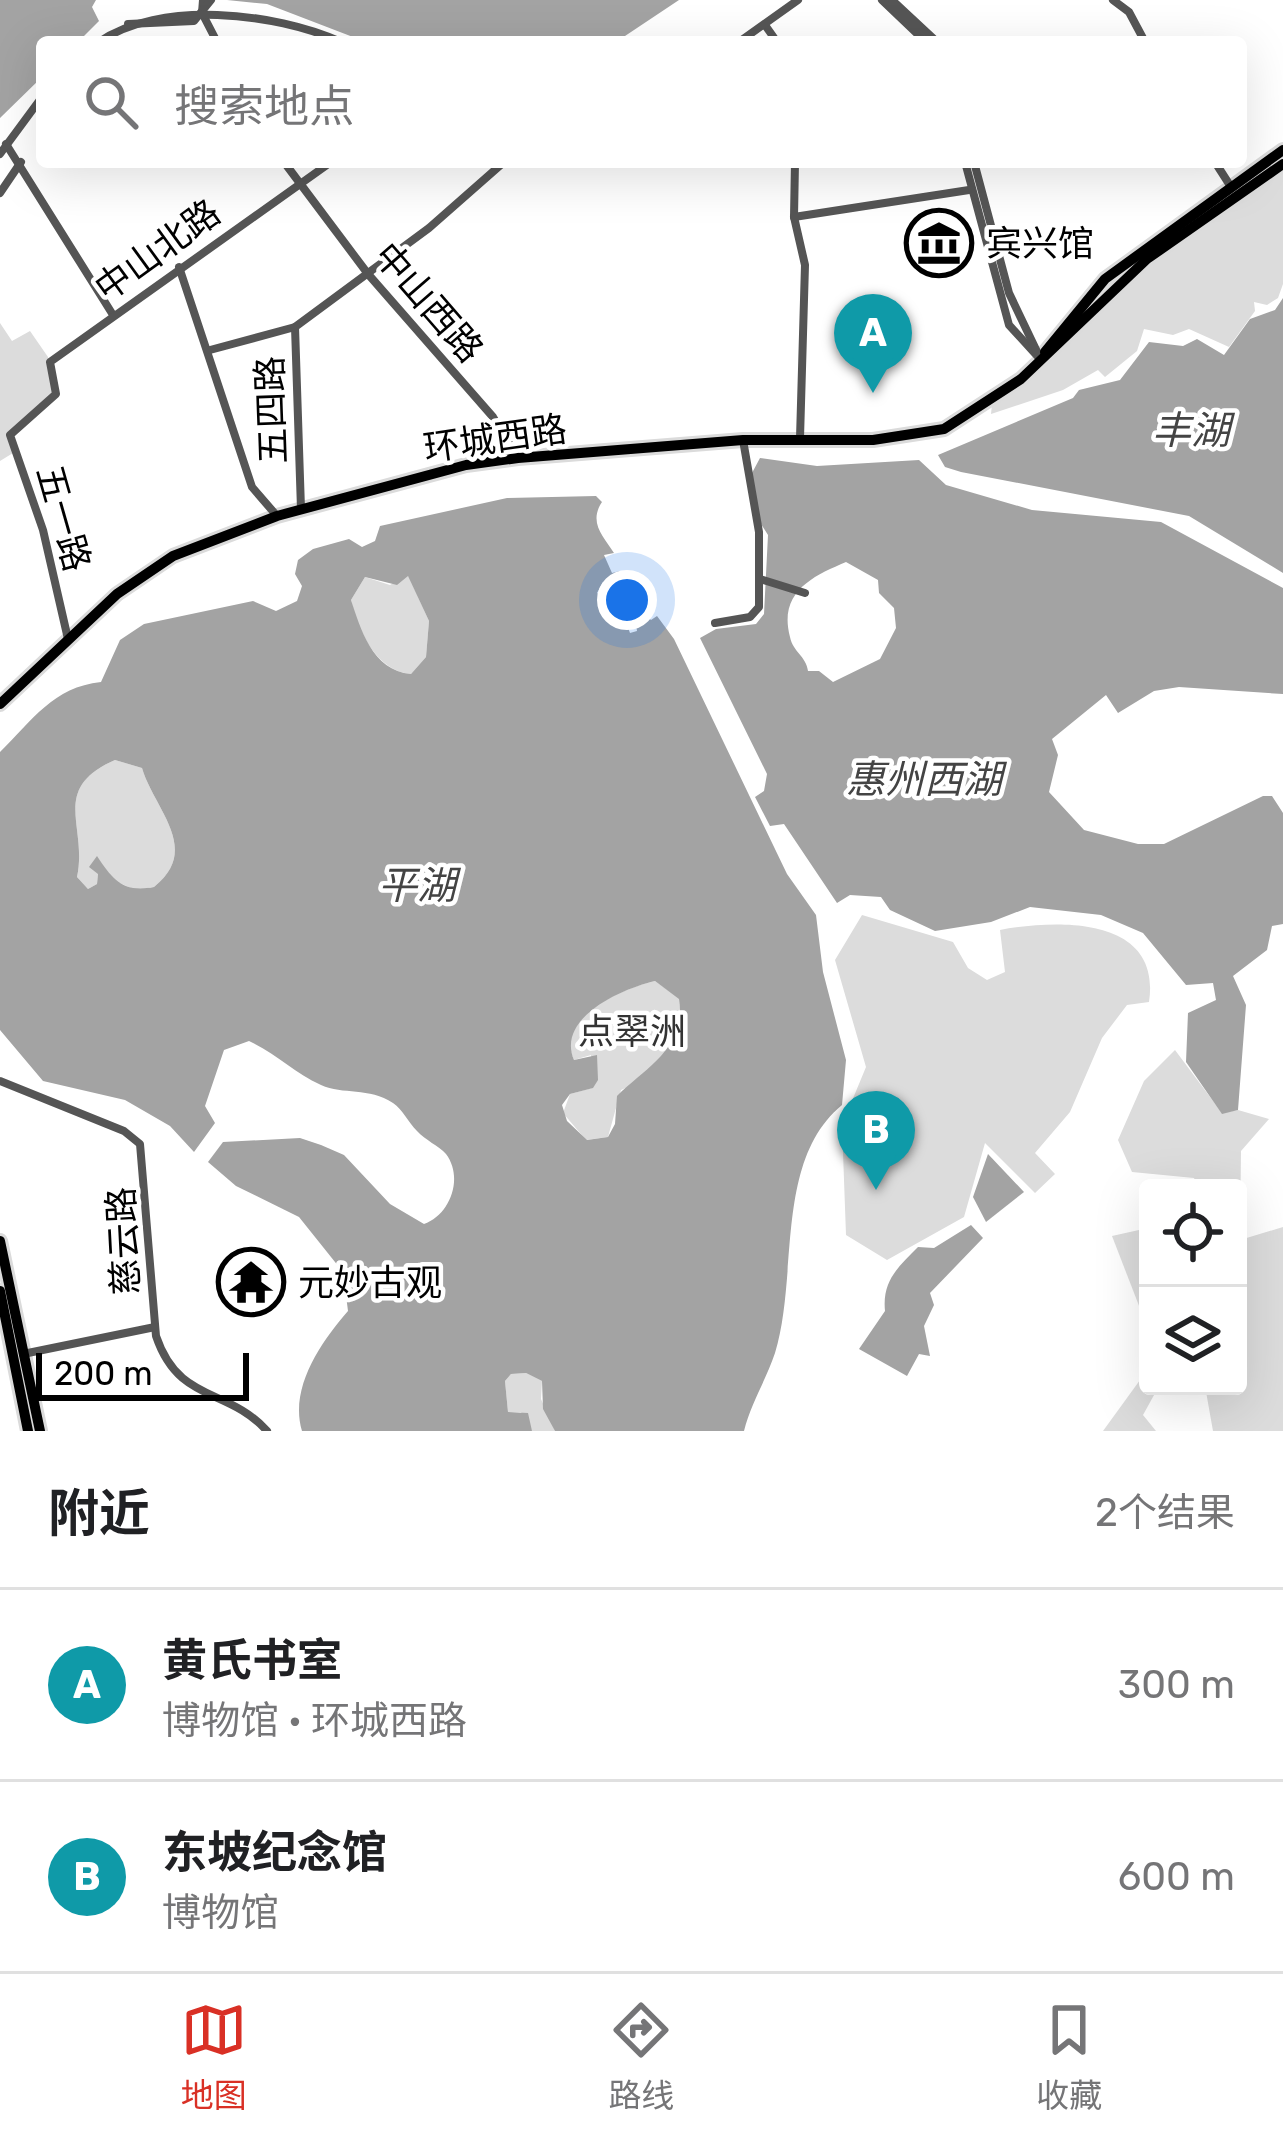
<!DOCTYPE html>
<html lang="zh">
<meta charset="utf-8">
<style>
:root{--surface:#fff;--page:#f2f2f2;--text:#202124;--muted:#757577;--line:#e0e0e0;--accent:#d93025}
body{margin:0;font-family:Rubik,"Noto Sans SC",sans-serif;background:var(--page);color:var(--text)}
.controls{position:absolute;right:36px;bottom:36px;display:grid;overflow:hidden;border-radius:12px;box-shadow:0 12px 48px #0002}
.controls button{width:108px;height:108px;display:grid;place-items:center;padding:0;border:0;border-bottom:3px solid var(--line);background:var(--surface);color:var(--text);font:60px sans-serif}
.scale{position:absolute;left:36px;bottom:30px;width:213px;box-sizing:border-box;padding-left:12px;border:6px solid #000;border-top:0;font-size:33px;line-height:42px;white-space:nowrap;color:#000;-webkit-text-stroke:9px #fff;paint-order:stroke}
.you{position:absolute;left:627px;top:600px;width:42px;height:42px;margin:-30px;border:9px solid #fff;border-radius:50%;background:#1a73e8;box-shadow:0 0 0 18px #1a73e833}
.badge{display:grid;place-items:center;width:78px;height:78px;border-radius:50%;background:var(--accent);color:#fff;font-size:39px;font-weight:700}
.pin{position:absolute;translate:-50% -99px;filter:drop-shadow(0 3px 6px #0008)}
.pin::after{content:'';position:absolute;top:63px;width:42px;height:36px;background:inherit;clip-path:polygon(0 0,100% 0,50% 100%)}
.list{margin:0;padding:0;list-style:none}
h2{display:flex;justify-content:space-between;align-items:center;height:156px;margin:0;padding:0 48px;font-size:51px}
h2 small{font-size:39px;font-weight:400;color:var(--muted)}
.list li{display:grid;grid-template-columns:78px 1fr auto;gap:36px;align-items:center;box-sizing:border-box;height:192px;padding:0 48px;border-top:3px solid var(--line)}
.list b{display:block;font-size:45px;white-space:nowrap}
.list p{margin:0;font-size:39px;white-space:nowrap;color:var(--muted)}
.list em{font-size:39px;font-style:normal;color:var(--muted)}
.icon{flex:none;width:66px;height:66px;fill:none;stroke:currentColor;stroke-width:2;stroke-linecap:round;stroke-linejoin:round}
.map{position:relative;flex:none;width:1283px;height:1431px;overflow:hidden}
.search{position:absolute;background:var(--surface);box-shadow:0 12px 48px #0002;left:36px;right:36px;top:36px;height:132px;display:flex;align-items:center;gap:30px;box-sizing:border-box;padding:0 42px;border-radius:12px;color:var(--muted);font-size:45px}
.sheet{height:540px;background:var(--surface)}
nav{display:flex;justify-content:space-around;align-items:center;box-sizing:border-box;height:168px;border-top:3px solid var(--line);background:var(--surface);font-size:33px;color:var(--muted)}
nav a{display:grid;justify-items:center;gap:6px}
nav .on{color:var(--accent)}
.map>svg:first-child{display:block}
.green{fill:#dcdcdc}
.water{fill:#a3a3a3;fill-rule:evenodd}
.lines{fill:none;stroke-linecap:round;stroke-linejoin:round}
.major-casing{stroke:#dbdbdb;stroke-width:16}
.minor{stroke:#555;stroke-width:8}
.major{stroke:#000;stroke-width:10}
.labels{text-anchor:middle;stroke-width:9;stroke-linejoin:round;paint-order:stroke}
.poi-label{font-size:36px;fill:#000;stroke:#fff;text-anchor:start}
.street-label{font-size:36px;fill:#000;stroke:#fff}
.park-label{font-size:36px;fill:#333;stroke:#fff}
.water-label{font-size:39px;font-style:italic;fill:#444;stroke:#fff}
</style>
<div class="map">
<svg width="1283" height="1431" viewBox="0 0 1283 1431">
<rect width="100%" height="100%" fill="#fff"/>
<g class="green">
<polygon points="1283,169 1283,284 1278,298 1267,305 1254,302 1255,311 1229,347 1189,329 1173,335 1144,329 1137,351 1105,377 1098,370 1063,390 991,414 992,404 1133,278"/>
<polygon points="0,323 12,341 30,331 48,357 53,394 8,435 13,453 0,461"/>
<path d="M408,575L429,621L426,657L411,674C375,671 358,629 351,600L365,577L390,585Z"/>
<path d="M115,760L142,768C154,809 202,849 154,887L136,890L98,874L97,884L88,889L77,877C88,826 49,789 115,760Z"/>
<path d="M862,915L953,942L968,968L987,980L1005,972L1000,930C1058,919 1162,916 1149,1002L1127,1005L1102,1038L1070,1112L1035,1153L1055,1174L1035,1193L985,1143L964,1217L887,1260L846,1235L842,1125L866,1067L835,960Z"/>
<path d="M655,981L679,998C684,1037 658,1076 621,1090L608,1137L586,1140L563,1113L570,1094L592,1088L591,1055L574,1060C553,1017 624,988 655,981Z"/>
<polygon points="1175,1050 1222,1113 1238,1110 1269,1119 1241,1151 1240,1240 1283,1227 1283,1431 1213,1431 1205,1386 1238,1386 1238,1188 1198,1188 1194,1178 1132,1172 1118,1140 1144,1081"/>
<polygon points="1148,1228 1148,1329 1112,1236"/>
<polygon points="1148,1369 1148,1386 1159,1386 1143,1415 1156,1431 1103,1431"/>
<polygon points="526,1373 542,1381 541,1399 555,1431 532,1431 521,1412 508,1412 505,1381 511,1374"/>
</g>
<g class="water">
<polygon points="0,0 96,0 92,7 99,21 78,42 42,42 42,77 0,118"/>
<polygon points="227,0 679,0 625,36 604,42 366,42 267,4"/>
<polygon points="1283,298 1283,573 1189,516 961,472 945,467 938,455 1073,398 1079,390 1120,380 1149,342 1183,346 1197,339 1224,355 1250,319 1275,310"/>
<path d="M760,458L817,466L919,460L946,485L1032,510L1161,522L1283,588V694L1179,687L1154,691L1118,713L1106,695L1052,739L1058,755L1049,792L1084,830L1138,844H1164L1263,796H1272L1283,813V924L1272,926L1267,950L1233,976L1246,1005L1238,1110L1222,1114L1186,1062L1188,1013L1216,1000L1213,983L1186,985L1143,933L1101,915L1030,907L991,922L935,931L890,910L881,897L850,895L837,903L784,824L770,826L755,797L764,791L767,774L700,638L716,629L756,624L764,614L768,535L756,516L752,473ZM846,562L878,580L879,593L894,608L896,628L880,659L833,682L819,671H808C806,656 793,652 790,637C778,592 813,576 846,562Z"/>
<path d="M596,496L602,502C588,523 604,537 614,553L604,555L612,573L620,571L636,584L623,595L603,582L597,593L621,609L630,633L637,631L633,604L651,620L657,616L674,639L787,874L816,915L823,972L846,1060L842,1105C774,1161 799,1275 775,1353C766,1380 751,1403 744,1431H555L543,1409L542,1381L526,1373L511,1374L505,1381L508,1412L528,1413L532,1431H302C289,1388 321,1342 348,1311L343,1272L299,1217L236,1186L208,1162L223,1142L300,1138L321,1145L344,1155L390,1204L424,1224C450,1215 464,1178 446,1154C439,1146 425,1140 417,1131C408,1122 403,1110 393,1103C369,1087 343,1095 321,1085C294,1073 277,1054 249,1041L224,1050L205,1106L215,1123L194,1152L170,1126L125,1100L43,1081L0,1030V752C33,720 53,687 101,682L120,640L144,624L253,601L276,611L297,601L302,586L295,574L298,560L313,549L349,539L362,547L375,541L380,526L507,498ZM408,576L429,621L426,657L411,674C372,671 360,627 351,600L365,577L397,585ZM115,760L142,768C154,809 202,849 154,887C123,893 113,880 97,856L89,867L98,874L97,884L88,889L77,877C88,826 49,789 115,760ZM655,981L679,999C686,1049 646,1067 617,1096L615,1124L608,1137L587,1140L567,1121L562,1105L570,1094L593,1088L598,1080L597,1055L574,1060C556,1018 621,989 655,981Z"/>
<polygon points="988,1154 1024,1192 986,1222 973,1197"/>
<path d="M971,1225L983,1238L930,1293L934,1305L924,1326L930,1356L919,1354L907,1376L859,1349L885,1311C882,1281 898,1267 918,1247L934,1248Z"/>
</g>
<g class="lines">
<g class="major-casing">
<g id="major">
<polyline points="1045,352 1105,279 1283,150"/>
<polyline points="0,704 117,594 173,556 277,516 466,465 518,458 743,440 873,440 944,429 1021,379 1147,259 1283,164"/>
<polyline points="0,1241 40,1431"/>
<polyline points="0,1291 28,1431"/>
</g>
</g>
<g class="minor">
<polyline points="203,0 202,13 217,42"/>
<polyline points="882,0 926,42"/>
<polyline points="892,0 937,42"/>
<polyline points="1113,0 1129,12 1145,42"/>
<polyline points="128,24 194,21 211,0"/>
<polyline points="765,25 777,42"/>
<path d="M99,42C159,0 274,12 341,42"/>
<polyline points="739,42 798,0"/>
<polyline points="6,144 113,315"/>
<polyline points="0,154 42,97"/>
<polyline points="284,162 368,274 493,417 518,458"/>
<polyline points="795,162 794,217 969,190"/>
<polyline points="965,162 1009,325 1041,360"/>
<polyline points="974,162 1009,293 1040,358"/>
<polyline points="1215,162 1231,187"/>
<polyline points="0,193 21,162"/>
<polyline points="794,217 805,265 800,438"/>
<polyline points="179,267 252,487 277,516"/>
<polyline points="210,350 295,327"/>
<polyline points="301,509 295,327 429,228 504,162"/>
<polyline points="760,579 805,593"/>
<polyline points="715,623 750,617 759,607 759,532 743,440"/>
<polyline points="68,639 43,530 10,435 56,394 50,362 331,162"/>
<path d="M0,1081L124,1131L140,1144L156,1336C179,1404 228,1387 267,1431"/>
<polyline points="23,1354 155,1327"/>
</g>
<use href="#major" class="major"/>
</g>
<defs>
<g id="museum-ring" transform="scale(3.45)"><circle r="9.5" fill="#fff" stroke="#000" stroke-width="1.5"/><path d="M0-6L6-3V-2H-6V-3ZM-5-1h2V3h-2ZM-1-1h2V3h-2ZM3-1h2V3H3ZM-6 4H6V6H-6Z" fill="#000"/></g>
<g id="temple-ring" transform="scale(3.45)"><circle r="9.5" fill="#fff" stroke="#000" stroke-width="1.5"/><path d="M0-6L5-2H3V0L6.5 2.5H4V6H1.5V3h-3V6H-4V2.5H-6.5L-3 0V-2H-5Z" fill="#000"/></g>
</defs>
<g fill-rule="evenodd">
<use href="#museum-ring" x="939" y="243"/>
<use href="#temple-ring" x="251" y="1282"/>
</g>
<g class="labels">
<g class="poi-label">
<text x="986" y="256">宾兴馆</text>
<text x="298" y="1295">元妙古观</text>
</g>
<g class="street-label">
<text transform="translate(157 250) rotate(-36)" y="13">中山北路</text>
<text transform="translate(429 302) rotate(49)" y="13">中山西路</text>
<text transform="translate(271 410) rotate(-92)" y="13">五四路</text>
<text transform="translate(495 438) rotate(-8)" y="13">环城西路</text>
<text transform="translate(64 518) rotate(74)" y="13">五一路</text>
<text transform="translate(123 1241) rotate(-93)" y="13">慈云路</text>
</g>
<g class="park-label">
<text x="632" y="1044">点翠洲</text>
</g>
<g class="water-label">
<text x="1191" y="444">丰湖</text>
<text x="924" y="793">惠州西湖</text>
<text x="417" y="899">平湖</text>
</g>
</g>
</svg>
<div class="controls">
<button><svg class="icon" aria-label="locate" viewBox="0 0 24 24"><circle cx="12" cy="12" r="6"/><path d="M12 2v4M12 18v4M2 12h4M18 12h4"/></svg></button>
<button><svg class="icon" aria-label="layers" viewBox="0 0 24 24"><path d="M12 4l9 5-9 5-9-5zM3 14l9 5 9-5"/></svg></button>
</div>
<div class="scale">200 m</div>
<div class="you"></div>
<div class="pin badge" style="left:873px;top:393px;background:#0f9aa8">A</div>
<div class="pin badge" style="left:876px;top:1190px;background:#0f9aa8">B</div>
<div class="search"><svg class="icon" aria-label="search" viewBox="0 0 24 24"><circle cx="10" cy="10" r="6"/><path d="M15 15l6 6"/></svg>搜索地点</div>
</div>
<section class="sheet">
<h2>附近<small>2个结果</small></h2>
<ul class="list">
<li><span class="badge" style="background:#0f9aa8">A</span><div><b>黄氏书室</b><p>博物馆 · 环城西路</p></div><em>300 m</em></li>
<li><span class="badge" style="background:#0f9aa8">B</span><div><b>东坡纪念馆</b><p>博物馆</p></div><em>600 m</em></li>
</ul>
</section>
<nav>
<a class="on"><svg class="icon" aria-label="map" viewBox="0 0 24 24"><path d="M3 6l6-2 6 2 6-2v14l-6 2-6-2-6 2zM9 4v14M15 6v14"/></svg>地图</a>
<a><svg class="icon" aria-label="directions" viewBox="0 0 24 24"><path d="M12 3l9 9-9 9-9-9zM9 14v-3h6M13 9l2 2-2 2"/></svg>路线</a>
<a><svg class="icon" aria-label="saved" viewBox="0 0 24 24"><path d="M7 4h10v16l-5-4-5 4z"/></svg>收藏</a>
</nav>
